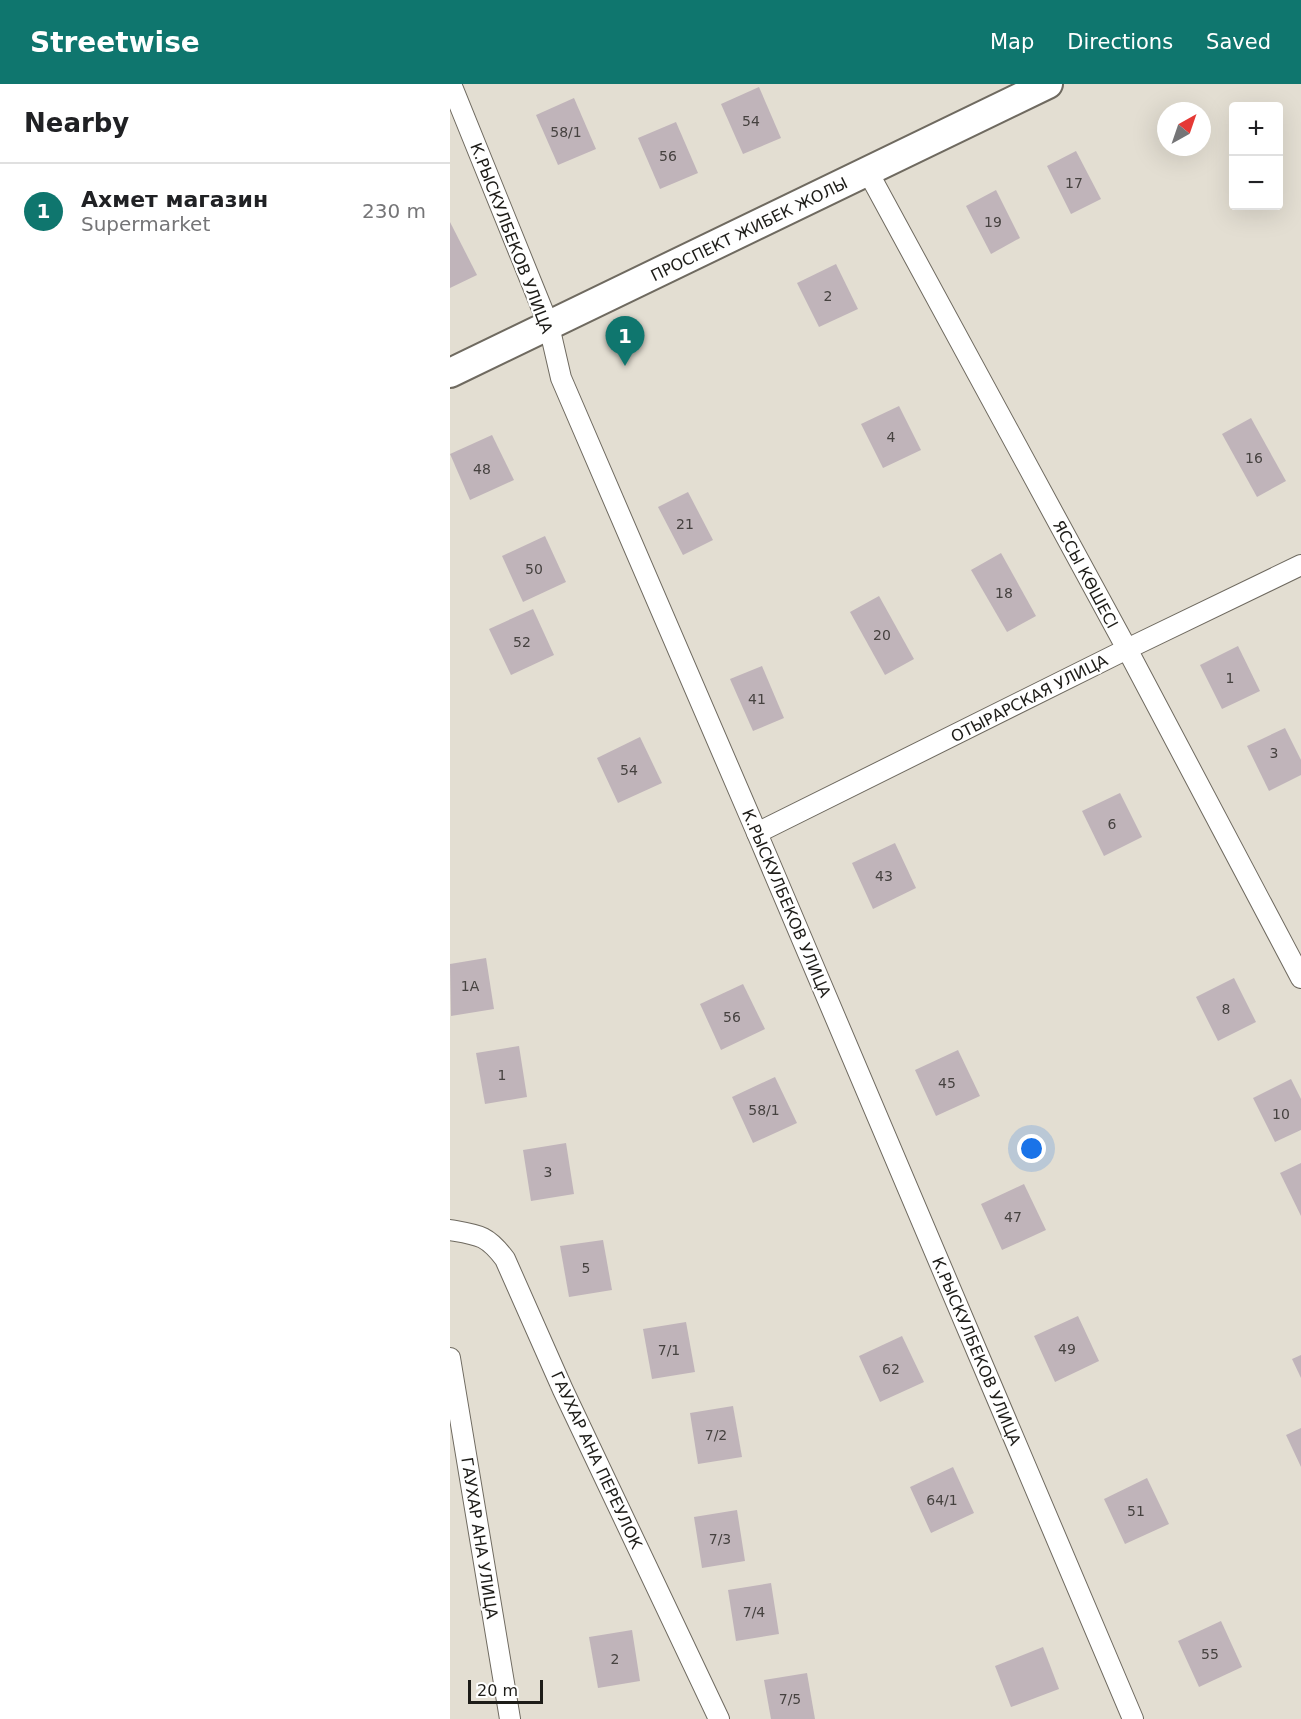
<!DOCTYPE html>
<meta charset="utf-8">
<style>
:root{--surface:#fff;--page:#f2f2f2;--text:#202124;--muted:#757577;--line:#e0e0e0;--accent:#0f766e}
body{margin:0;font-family:"DejaVu Sans",sans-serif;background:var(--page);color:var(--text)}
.controls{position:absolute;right:18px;top:18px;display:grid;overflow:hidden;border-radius:6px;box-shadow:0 6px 24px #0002}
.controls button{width:54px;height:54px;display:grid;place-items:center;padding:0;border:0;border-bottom:2px solid var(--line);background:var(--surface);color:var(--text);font:30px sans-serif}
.compass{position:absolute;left:707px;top:18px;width:54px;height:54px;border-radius:50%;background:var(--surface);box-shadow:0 6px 24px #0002;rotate:40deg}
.scale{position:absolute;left:18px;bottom:15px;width:75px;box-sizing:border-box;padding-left:6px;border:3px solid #1d1c18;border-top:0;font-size:16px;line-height:21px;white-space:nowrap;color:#1d1c18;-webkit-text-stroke:4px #fff;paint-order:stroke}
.you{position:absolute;left:582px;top:1065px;width:21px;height:21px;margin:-15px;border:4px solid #fff;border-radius:50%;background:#1a73e8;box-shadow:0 0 0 9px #1a73e833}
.badge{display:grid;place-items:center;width:39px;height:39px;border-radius:50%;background:var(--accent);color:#fff;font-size:20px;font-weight:700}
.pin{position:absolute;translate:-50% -50px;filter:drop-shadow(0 2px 3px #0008)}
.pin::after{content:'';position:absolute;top:32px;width:21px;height:18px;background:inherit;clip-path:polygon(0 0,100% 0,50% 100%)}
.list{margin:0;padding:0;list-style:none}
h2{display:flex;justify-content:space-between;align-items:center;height:78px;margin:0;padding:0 24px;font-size:26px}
h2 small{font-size:20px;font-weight:400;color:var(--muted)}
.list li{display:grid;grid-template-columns:39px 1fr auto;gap:18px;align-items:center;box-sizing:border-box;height:96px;padding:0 24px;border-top:2px solid var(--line)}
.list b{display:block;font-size:22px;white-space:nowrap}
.list p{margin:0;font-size:20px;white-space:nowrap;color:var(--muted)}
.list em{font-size:20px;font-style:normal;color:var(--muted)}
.map{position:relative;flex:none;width:851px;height:1635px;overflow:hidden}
header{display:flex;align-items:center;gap:36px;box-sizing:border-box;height:84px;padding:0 30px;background:var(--accent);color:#fff}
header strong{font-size:28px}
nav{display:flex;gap:33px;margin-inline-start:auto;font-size:21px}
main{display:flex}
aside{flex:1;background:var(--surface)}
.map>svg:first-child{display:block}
.building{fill:#c0b4ba}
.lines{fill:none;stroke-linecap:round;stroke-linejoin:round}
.street-casing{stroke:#6f6a60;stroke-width:22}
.secondary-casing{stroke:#6f6a60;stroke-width:32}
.street{stroke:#fff;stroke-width:20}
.secondary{stroke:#fff;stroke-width:28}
.labels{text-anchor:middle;stroke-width:4.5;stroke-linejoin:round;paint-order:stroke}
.number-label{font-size:14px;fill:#464240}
.street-label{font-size:16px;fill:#1d1c18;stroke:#fff}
</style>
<header>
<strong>Streetwise</strong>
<nav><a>Map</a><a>Directions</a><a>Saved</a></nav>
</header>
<main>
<aside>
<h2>Nearby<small></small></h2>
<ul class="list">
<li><span class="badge">1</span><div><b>Ахмет магазин</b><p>Supermarket</p></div><em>230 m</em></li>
</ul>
</aside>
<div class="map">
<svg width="851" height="1635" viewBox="0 0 851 1635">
<rect width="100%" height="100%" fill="#e3ded2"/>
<g class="building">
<polygon points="309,3 331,54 293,70 271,20"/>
<polygon points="124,14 146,65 108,81 86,31"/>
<polygon points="226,38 248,89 210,105 188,54"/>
<polygon points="626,67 651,115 621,130 597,82"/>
<polygon points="546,106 570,154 541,170 516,122"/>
<polygon points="0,138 27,191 0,204"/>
<polygon points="386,180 408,225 369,243 347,199"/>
<polygon points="449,322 471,366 433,384 411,340"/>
<polygon points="801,334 836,397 807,413 772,350"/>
<polygon points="42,351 64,396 20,416 0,370"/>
<polygon points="238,408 263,456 233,471 208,423"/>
<polygon points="95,452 116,498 73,518 52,472"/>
<polygon points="551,469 586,532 557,548 521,486"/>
<polygon points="429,512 464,575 435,591 400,528"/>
<polygon points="83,525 104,571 61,591 39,545"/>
<polygon points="788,562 810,607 772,625 750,581"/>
<polygon points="312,582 334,634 303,647 280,595"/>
<polygon points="835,644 851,676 851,691 819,707 797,662"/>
<polygon points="190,653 212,699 168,719 147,674"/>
<polygon points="670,709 692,753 654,772 632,727"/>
<polygon points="445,759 466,804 423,825 402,779"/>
<polygon points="36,874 44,925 1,932 0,880"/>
<polygon points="784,894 806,938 768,957 746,913"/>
<polygon points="293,900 315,945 271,966 250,920"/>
<polygon points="69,962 77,1013 35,1020 26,969"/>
<polygon points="508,966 530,1012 486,1032 465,986"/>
<polygon points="325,993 347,1039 303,1059 282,1013"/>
<polygon points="841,995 851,1015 851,1046 825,1058 803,1014"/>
<polygon points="116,1059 124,1110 81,1117 73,1066"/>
<polygon points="851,1079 851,1132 830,1089"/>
<polygon points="574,1100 596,1146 552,1166 531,1120"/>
<polygon points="153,1156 162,1206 119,1213 110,1162"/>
<polygon points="628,1232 649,1277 605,1298 584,1252"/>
<polygon points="236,1238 245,1288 202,1295 193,1245"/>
<polygon points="452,1252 474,1298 430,1318 409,1272"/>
<polygon points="851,1271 851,1294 842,1275"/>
<polygon points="283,1322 292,1373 248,1380 240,1329"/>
<polygon points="851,1344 851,1383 836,1351"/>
<polygon points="503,1383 524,1429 481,1449 460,1403"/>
<polygon points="697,1394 719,1440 675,1460 654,1415"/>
<polygon points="287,1426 295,1477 252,1484 244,1433"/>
<polygon points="321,1499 329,1550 286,1557 278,1506"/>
<polygon points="771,1537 792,1583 749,1603 728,1557"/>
<polygon points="182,1546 190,1597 148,1604 139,1553"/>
<polygon points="593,1563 609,1605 561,1623 545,1582"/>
<polygon points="357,1589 365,1635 321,1635 314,1596"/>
</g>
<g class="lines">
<g class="street-casing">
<g id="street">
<polyline points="1,0 99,242 111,294 307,749 683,1635"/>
<polyline points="418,88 677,565 851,894"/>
<polyline points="307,749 677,565 851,481"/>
<path d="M0,1146C29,1151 37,1151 55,1175L113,1306L269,1635"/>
<polyline points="0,1274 60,1635"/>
</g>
</g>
<g class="secondary-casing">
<polyline id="secondary" points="0,289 598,0"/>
</g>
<use href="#street" class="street"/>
<use href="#secondary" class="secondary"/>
</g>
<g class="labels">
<g class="number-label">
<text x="301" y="42">54</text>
<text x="116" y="53">58/1</text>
<text x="218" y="77">56</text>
<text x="624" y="104">17</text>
<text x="543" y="143">19</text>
<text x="378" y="217">2</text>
<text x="441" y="358">4</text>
<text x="804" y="379">16</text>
<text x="32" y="390">48</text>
<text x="235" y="445">21</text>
<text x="84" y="490">50</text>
<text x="554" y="514">18</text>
<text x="432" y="556">20</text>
<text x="72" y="563">52</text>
<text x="780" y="599">1</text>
<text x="307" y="620">41</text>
<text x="824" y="674">3</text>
<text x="179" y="691">54</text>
<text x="662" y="745">6</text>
<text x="434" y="797">43</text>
<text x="20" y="907">1A</text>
<text x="776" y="930">8</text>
<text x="282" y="938">56</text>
<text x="52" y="996">1</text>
<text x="497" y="1004">45</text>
<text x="314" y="1031">58/1</text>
<text x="831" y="1035">10</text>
<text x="98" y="1093">3</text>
<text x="563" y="1138">47</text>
<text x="136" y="1189">5</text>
<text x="617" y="1270">49</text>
<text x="219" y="1271">7/1</text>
<text x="441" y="1290">62</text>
<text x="266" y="1356">7/2</text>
<text x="492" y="1421">64/1</text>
<text x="686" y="1432">51</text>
<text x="270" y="1460">7/3</text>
<text x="304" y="1533">7/4</text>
<text x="760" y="1575">55</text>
<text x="165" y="1580">2</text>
<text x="340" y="1620">7/5</text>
</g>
<g class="street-label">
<text transform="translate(299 145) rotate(-26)" y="6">ПРОСПЕКТ ЖИБЕК ЖОЛЫ</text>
<text transform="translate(62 154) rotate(69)" y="6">К.РЫСКУЛБЕКОВ УЛИЦА</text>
<text transform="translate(636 490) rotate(62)" y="6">ЯССЫ КӨШЕСІ</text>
<text transform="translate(579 614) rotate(-27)" y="6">ОТЫРАРСКАЯ УЛИЦА</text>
<text transform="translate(337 819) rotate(67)" y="6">К.РЫСКУЛБЕКОВ УЛИЦА</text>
<text transform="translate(527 1267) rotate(67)" y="6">К.РЫСКУЛБЕКОВ УЛИЦА</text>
<text transform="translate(147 1376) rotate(65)" y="6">ГАУХАР АНА ПЕРЕУЛОК</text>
<text transform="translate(30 1454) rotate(81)" y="6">ГАУХАР АНА УЛИЦА</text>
</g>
</g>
</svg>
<div class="controls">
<button>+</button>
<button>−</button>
</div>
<svg class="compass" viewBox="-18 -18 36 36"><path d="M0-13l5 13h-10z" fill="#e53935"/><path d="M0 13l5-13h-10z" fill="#757577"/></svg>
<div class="scale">20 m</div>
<div class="you"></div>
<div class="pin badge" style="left:175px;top:282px">1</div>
</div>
</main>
